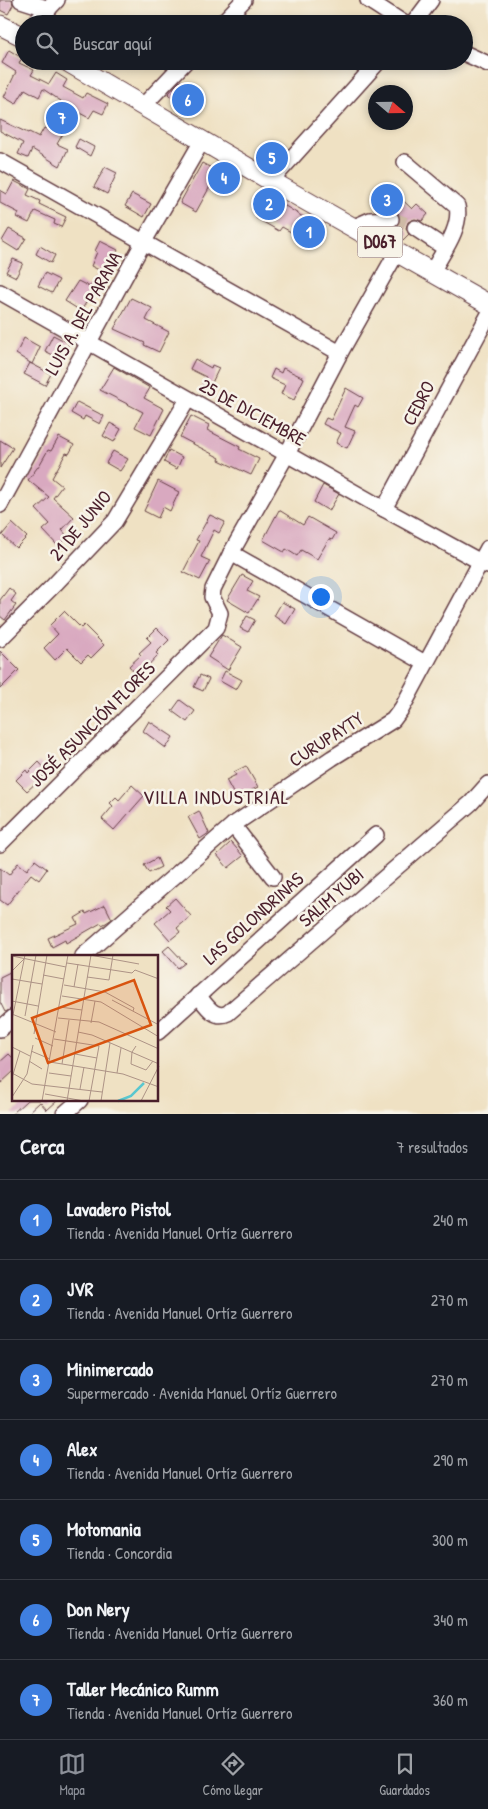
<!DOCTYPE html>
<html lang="es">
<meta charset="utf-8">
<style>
:root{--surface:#171b24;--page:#242831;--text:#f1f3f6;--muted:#9ea1a6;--line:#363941;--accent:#8c9099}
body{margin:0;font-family:"Patrick Hand",sans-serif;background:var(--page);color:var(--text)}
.compass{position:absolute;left:368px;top:85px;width:45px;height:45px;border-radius:50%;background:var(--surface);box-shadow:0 2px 8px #0003;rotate:110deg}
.you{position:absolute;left:320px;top:596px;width:18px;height:18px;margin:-12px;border:4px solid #fff;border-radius:50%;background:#1a73e8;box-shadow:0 0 0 8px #1a73e833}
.badge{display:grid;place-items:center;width:32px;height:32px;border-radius:50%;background:var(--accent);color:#fff;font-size:16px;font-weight:700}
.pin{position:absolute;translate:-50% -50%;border:2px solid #fff;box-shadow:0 1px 5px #0006}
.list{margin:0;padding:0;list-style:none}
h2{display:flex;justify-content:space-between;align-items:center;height:65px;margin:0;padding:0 20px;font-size:21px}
h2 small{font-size:16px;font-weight:400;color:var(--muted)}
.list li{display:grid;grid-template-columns:32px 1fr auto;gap:15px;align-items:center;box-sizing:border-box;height:80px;padding:0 20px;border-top:1px solid var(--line)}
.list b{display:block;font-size:19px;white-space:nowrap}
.list p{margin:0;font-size:16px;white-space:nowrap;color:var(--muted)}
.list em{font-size:16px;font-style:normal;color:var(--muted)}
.icon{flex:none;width:28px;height:28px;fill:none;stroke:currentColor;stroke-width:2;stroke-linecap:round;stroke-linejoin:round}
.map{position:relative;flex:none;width:488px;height:1114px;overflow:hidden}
.search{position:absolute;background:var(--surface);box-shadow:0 2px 8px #0003;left:15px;right:15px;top:15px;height:55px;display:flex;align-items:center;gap:12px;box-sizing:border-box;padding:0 18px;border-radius:28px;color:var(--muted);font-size:19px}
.sheet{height:625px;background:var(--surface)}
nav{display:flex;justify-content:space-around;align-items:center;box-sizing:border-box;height:70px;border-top:1px solid var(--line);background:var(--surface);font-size:14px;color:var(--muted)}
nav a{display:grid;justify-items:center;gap:2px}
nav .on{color:var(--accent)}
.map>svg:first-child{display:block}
.building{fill:#d9a9c0}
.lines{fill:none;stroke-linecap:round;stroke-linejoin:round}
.minor-tunnel{stroke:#cebaa5;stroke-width:15;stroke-dasharray:15 8;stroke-linecap:butt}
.minor-casing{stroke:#633c42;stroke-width:18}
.major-casing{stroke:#633c42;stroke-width:21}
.minor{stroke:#fff;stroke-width:15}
.major{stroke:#fff;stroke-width:19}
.labels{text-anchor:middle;stroke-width:5;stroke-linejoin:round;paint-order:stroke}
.shield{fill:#f7f3e8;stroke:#7e5f64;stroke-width:1}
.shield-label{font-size:18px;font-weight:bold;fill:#4a1f2b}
.street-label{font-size:19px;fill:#4a1f2b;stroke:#f7f3e8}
.neighbourhood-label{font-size:20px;letter-spacing:1px;fill:#4a1f2b;stroke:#f7f3e8}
.inset-river{fill:none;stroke:#5ac7cf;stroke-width:2.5}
.inset-road{fill:none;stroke:#ad9386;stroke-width:1}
.view{fill:#d8530f;fill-opacity:0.15;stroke:#d8530f;stroke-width:2.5}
.inset-edge{fill:none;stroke:#4a1f2b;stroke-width:2.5}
</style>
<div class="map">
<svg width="488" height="1114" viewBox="0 0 488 1114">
<rect width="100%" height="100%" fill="#f7f3e8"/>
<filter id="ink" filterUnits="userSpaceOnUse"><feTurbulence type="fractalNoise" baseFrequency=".02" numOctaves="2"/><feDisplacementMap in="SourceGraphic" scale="10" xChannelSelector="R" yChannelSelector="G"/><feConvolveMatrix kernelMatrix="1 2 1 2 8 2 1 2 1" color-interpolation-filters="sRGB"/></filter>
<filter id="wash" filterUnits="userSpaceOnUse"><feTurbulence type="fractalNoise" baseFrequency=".0096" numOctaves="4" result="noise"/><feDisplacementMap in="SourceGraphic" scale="20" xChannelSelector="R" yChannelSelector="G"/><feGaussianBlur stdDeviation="1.12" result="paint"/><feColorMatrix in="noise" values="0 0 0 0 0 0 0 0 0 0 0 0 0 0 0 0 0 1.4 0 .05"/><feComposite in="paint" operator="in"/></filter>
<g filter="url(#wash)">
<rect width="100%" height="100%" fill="#efe1c3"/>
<g id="blocks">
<g class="building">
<polygon points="0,0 12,0 13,5 8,14 0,10"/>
<polygon points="9,50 22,58 19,63 34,70 31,75 49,84 56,73 67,80 63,87 83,98 86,93 108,104 103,114 94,110 89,118 76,111 57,144 68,149 60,166 32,149 28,158 18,154 23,143 0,131 0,120 28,133 29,132 39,137 44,128 46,129 61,101 43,89 39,97 25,89 16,104 4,97 16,72 2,63"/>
<polygon points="180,81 197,96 185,110 168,94"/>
<polygon points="79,139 94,147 90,156 75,147"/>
<polygon points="275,151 282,155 273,165 269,165 262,160 268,152 273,155"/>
<polygon points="202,163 234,180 229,189 213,181 196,212 180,203"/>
<polygon points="105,167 117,173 107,194 94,187"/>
<polygon points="14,181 30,189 27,195 40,201 39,204 66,217 61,227 54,224 55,220 35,211 29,223 17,217 19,213 0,203 0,190 7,194"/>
<polygon points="390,188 412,209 417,204 428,214 422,221 415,219 408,222 406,228 409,234 403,240 392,228 400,223 399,214 391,210 381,210 375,204"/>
<polygon points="132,194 151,204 144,217 125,206"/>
<polygon points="267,198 281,206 282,204 316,225 307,241 282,227 279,231 256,218"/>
<polygon points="9,229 26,238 18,251 2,241"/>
<polygon points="100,241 118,250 105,273 91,266 97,252 95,251"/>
<polygon points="40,246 55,255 51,263 36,254"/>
<polygon points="13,259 23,263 16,277 6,272"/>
<polygon points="45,273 59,280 52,293 38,286"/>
<polygon points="96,277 103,281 95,296 91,294 81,311 65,301 78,281 90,287"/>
<polygon points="131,298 152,308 146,320 169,332 159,352 144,345 145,343 114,329"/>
<polygon points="53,335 69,343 61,359 45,351"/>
<polygon points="24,338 40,347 32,364 16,354"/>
<polygon points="195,359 211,368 212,365 219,368 209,389 202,386 206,377 190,369"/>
<polygon points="30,363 51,374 45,385 24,374"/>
<polygon points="114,367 150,388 144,398 164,409 151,435 135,427 143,412 100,390"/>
<polygon points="283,368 304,378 294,400 281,394 285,385 270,378 274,369 281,373"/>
<polygon points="346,388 363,398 358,407 355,405 345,427 355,431 347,448 336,443 341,433 323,424 326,418 331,420"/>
<polygon points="77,402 104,416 100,424 85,416 83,420 71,413"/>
<polygon points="191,416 209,425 207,430 240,447 239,449 259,459 251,475 219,460 220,458 180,437"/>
<polygon points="110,423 121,429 114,442 103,436"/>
<polygon points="59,437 74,445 69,454 66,453 52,478 62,486 53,498 74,517 62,530 68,537 58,546 43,530 50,524 36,509 49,497 28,480 40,464 48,450 51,451"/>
<polygon points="0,440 13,448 0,468"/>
<polygon points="169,450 182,457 177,469 164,462"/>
<polygon points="113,451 128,459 120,471 106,463"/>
<polygon points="158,481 179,492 170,511 163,507 158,518 144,511"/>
<polygon points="323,485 339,494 329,511 314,502"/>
<polygon points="279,510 303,525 308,517 336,533 332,540 329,539 317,559 301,550 297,556 286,549 284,552 263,540"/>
<polygon points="210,515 225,522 219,533 214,530 201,557 210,561 200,580 183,572 199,541 196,540"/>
<polygon points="12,523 27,537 16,548 2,535"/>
<polygon points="242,575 253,581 247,591 259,597 249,613 227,600"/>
<polygon points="9,588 16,594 11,601 16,605 5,620 0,616 0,600"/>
<polygon points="282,602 295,609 286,624 274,616"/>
<polygon points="64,611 81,628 84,625 104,645 91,658 88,655 81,662 67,648 55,660 44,648 58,634 50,625"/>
<polygon points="247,616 255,620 248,632 240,628"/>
<polygon points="157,628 169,640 156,653 158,655 138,676 129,666 141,655 139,653 151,642 147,638"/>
<polygon points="222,635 242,647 228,670 208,657"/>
<polygon points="0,651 19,670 0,689"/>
<polygon points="225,671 242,680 236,690 220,681"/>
<polygon points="200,675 209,679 203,691 194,687"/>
<polygon points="180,700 195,711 187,722 172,711"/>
<polygon points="149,721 173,737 166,748 143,731"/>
<polygon points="39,762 48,772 27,791 16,780 26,770 28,773"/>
<polygon points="246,766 258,787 244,794 244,796 237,800 226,780 236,775 234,772"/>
<polygon points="132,785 144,796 114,830 102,819 113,806 110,803 116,797 119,800"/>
<polygon points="199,811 209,833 200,839 188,817"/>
<polygon points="231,842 243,856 228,868 217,855"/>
<polygon points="157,858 161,867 149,873 144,865"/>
<polygon points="35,860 47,869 39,880 31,874 7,905 0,900 0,868 9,875 18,863 27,870"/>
<polygon points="175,898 191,916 177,928 180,932 170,940 155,923 170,910 166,906"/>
<polygon points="105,905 112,919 106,923 102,925 101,923 66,943 65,940 52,947 48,938 78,924 75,918 85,912 86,914"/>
<polygon points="169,946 185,963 178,968 163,951"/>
<polygon points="14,970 14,1008 5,1012 0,1002 0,977"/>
<polygon points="9,1054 14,1059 14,1071 0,1084 0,1062"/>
<polygon points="27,1100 58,1100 47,1110 40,1102 27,1114 12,1114"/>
</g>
</g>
</g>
<g filter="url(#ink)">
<use href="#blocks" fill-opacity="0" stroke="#633c42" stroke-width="1"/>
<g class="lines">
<polyline class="minor-tunnel" points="391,219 415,228"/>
<g class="minor-casing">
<g id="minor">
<polyline points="21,0 49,9"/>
<polyline points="368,0 405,24"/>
<polyline points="34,24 57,0"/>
<polyline points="221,24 244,0"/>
<polyline points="413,24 431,0"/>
<polyline points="464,53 488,64"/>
<polyline points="143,106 186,61"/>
<polyline points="0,161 340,353"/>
<path d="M405,162L457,206C462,228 442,253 432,272"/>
<polyline points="271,181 379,61"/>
<polyline points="354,227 370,220 391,219"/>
<polyline points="415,228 445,248"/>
<polyline points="0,292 384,509 488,566"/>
<polyline points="0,505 143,243 202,141"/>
<polyline points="384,509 488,316"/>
<polyline points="231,553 425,663"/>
<polyline points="0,639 54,585 115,521 188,399"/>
<polyline points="233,825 273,877"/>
<polyline points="0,844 216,628 220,613 212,597 213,589 231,553 287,454 340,353 397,252"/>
<polyline points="83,956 233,825 332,758 393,720 402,708 488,548"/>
<path d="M198,995C206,1005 214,1020 228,1013L471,803L488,784"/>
<polyline points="0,1029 14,1017"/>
<polyline points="158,1032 376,835"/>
<polyline points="64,1114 80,1100"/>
</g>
</g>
<g class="major-casing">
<g id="major">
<polyline points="0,25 24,37"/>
<polyline points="66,61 271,181 488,304"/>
</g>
</g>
<use href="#minor" class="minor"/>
<use href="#major" class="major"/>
</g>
</g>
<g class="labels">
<rect class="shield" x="357.5" y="226.5" width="45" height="31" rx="4"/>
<g class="shield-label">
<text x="380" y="248">D067</text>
</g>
<g class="street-label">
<text transform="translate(83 313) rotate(-61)" y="7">LUIS A. DEL PARANA</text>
<text transform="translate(418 403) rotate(-62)" y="7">CEDRO</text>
<text transform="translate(253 412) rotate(29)" y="7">25 DE DICIEMBRE</text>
<text transform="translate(80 525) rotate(-50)" y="7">21 DE JUNIO</text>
<text transform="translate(92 724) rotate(-45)" y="7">JOSÉ ASUNCIÓN FLORES</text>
<text transform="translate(326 739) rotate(-33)" y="7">CURUPAYTY</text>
<text transform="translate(331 897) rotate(-41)" y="7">SALIM YUBI</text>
<text transform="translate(253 918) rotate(-42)" y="7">LAS GOLONDRINAS</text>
</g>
<g class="neighbourhood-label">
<text x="216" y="804">VILLA INDUSTRIAL</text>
</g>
</g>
<g transform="translate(12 955)">
<rect width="146" height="146" fill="#efe1c3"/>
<path class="inset-river" d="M106,146L119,141L132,128"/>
<path class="inset-road" d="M78,0L127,9M0,1L54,12M55,8L120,18L123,15L147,24M0,16L12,4M31,20L52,24M75,22L97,25L101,0M0,24L30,29M52,30L93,37L122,53L121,56M62,32L66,9M50,41L89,47L147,82M100,45L147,70M0,46L26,51M48,52L70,55M0,59L44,77M13,61L24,0M46,63L87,67L147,94M0,65L13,0M79,68L83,46M66,77L80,80L147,109M22,79L35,0M23,83L41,91M42,84L87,91L77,146M124,91L120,97L119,109L134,115L141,106M0,92L18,101M19,96L38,104M63,99L85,103M17,106L30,114M38,107L111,119L147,132M50,109L57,65M0,118L20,129L90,137M37,118L59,121M105,118L109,93M0,123L8,96M68,134L72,112M33,139L72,146M0,142L15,119L21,90M30,146L56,0M55,146L79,0M89,146L98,88M129,146L147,111"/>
<path class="view" d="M122,25L139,70L36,108L20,63Z"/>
<rect width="146" height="146" class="inset-edge"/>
</g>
</svg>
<svg class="compass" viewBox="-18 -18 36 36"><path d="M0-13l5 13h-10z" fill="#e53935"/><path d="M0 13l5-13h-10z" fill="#9ea1a6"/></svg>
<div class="you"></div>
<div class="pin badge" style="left:309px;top:232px;background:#3f7fe0">1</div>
<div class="pin badge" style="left:269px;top:204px;background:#3f7fe0">2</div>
<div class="pin badge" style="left:387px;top:200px;background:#3f7fe0">3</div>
<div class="pin badge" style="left:224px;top:178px;background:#3f7fe0">4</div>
<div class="pin badge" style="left:272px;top:158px;background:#3f7fe0">5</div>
<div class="pin badge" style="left:188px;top:100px;background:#3f7fe0">6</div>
<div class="pin badge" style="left:62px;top:118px;background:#3f7fe0">7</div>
<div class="search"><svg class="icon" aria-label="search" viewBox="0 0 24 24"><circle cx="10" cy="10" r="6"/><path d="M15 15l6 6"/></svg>Buscar aquí</div>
</div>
<section class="sheet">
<h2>Cerca<small>7 resultados</small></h2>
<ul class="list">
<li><span class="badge" style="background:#3f7fe0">1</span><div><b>Lavadero Pistol</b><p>Tienda · Avenida Manuel Ortíz Guerrero</p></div><em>240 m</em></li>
<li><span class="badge" style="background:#3f7fe0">2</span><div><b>JVR</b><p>Tienda · Avenida Manuel Ortíz Guerrero</p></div><em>270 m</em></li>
<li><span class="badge" style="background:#3f7fe0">3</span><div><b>Minimercado</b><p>Supermercado · Avenida Manuel Ortíz Guerrero</p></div><em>270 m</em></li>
<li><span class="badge" style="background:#3f7fe0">4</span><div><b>Alex</b><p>Tienda · Avenida Manuel Ortíz Guerrero</p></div><em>290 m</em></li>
<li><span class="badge" style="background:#3f7fe0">5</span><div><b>Motomania</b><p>Tienda · Concordia</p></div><em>300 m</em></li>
<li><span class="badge" style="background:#3f7fe0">6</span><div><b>Don Nery</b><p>Tienda · Avenida Manuel Ortíz Guerrero</p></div><em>340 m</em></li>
<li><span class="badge" style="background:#3f7fe0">7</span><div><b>Taller Mecánico Rumm</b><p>Tienda · Avenida Manuel Ortíz Guerrero</p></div><em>360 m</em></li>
</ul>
</section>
<nav>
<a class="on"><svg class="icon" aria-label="map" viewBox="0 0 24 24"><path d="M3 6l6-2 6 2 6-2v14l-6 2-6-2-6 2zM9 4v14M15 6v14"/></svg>Mapa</a>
<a><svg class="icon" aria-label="directions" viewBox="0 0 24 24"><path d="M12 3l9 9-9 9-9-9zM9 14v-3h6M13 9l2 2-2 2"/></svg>Cómo llegar</a>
<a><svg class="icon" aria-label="saved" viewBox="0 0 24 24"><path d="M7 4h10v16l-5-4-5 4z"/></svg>Guardados</a>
</nav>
